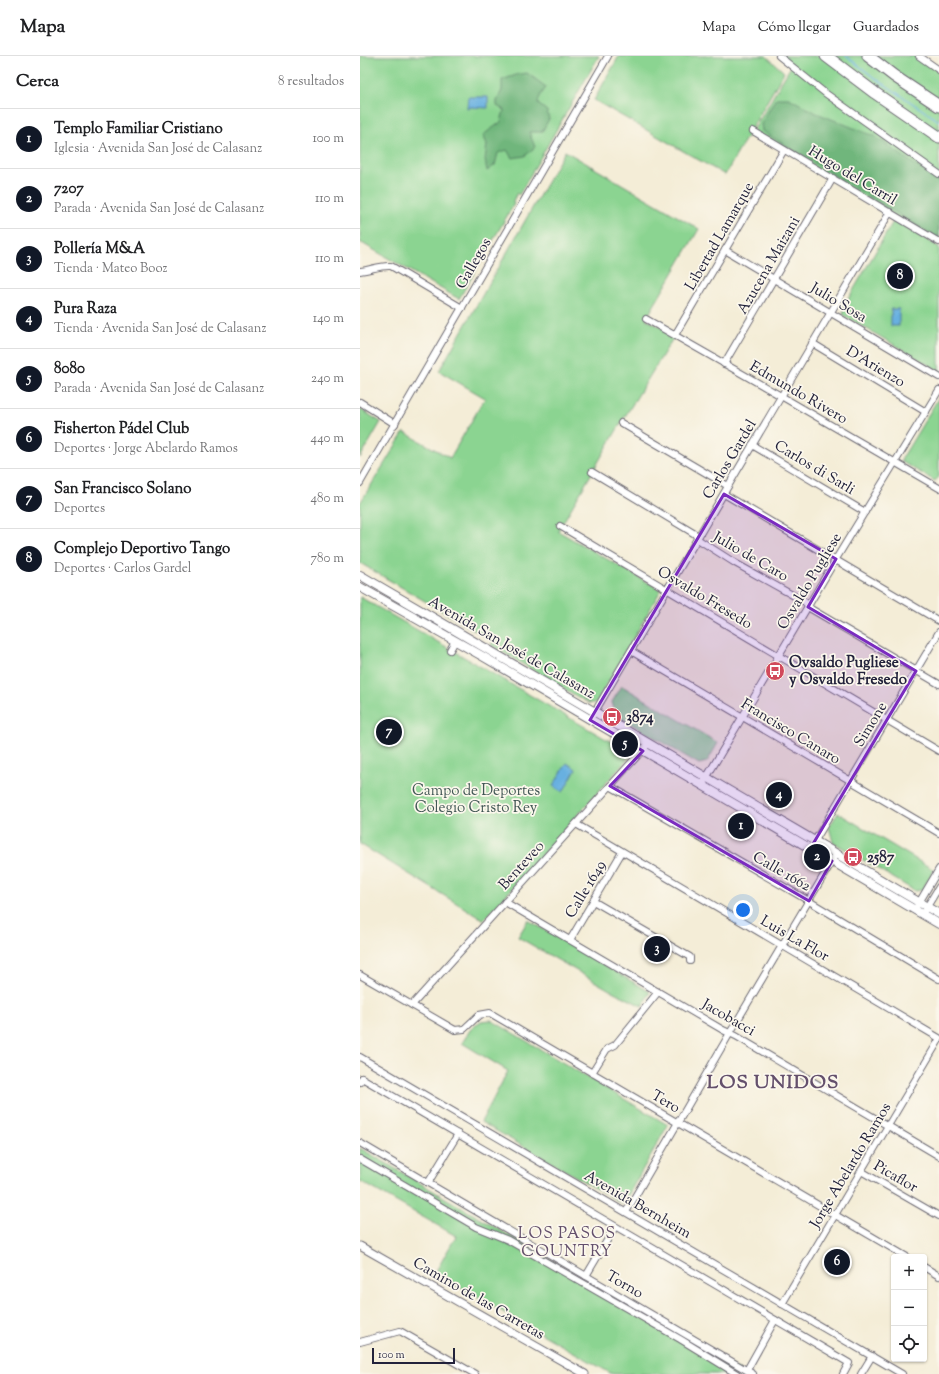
<!DOCTYPE html>
<html lang="es">
<meta charset="utf-8">
<style>
:root{--surface:#fff;--page:#f2f2f2;--text:#202124;--muted:#757577;--line:#e0e0e0;--accent:#111827}
body{margin:0;font-family:"Sorts Mill Goudy",serif;background:var(--page);color:var(--text)}
.controls{position:absolute;right:12px;bottom:12px;display:grid;overflow:hidden;border-radius:4px;box-shadow:0 1px 3px #0004}
.controls button{width:36px;height:36px;display:grid;place-items:center;padding:0;border:0;border-bottom:1px solid var(--line);background:var(--surface);color:var(--text);font:20px sans-serif}
.scale{position:absolute;left:12px;bottom:10px;width:83px;box-sizing:border-box;padding-left:4px;border:2px solid #22223b;border-top:0;font-size:11px;line-height:14px;white-space:nowrap;color:#22223b;-webkit-text-stroke:3px #fbf7ec;paint-order:stroke}
.you{position:absolute;left:383px;top:854px;width:14px;height:14px;margin:-10px;border:3px solid #fff;border-radius:50%;background:#1a73e8;box-shadow:0 0 0 6px #1a73e833}
.badge{display:grid;place-items:center;width:26px;height:26px;border-radius:50%;background:var(--accent);color:#fff;font-size:13px;font-weight:700}
.pin{position:absolute;translate:-50% -50%;border:2px solid #fff;box-shadow:0 1px 4px #0006}
.list{margin:0;padding:0;list-style:none}
h2{display:flex;justify-content:space-between;align-items:center;height:52px;margin:0;padding:0 16px;font-size:17px}
h2 small{font-size:13px;font-weight:400;color:var(--muted)}
.list li{display:grid;grid-template-columns:26px 1fr auto;gap:12px;align-items:center;box-sizing:border-box;height:60px;padding:0 16px;border-top:1px solid var(--line)}
.list b{display:block;font-size:15px;white-space:nowrap}
.list p{margin:0;font-size:13px;white-space:nowrap;color:var(--muted)}
.list em{font-size:13px;font-style:normal;color:var(--muted)}
.icon{flex:none;width:22px;height:22px;fill:none;stroke:currentColor;stroke-width:2;stroke-linecap:round;stroke-linejoin:round}
.map{position:relative;flex:none;width:579px;height:1318px;overflow:hidden}
header{display:flex;align-items:center;gap:24px;box-sizing:border-box;height:56px;padding:0 20px;background:var(--surface);border-bottom:1px solid var(--line)}
header strong{font-size:19px}
nav{display:flex;gap:22px;margin-inline-start:auto;font-size:14px}
main{display:flex}
aside{flex:1;background:var(--surface)}
.map>svg:first-child{display:block}
.green{fill:#8bd491;stroke:#567b66}
.forest{fill:#70b67b;stroke:#496c5b}
.water{fill:#68b0e0;stroke:#45698e}
.lines{fill:none;stroke-linecap:round;stroke-linejoin:round}
.stream{stroke:#68b0e0;stroke-width:1.5}
.minor-casing{stroke:#6c6972;stroke-width:8}
.tertiary-casing{stroke:#6c6972;stroke-width:9}
.secondary-casing{stroke:#6c6972;stroke-width:10}
.motorway-casing{stroke:#6c6972;stroke-width:13}
.minor{stroke:#fff;stroke-width:6}
.tertiary{stroke:#fff;stroke-width:7}
.secondary{stroke:#fff;stroke-width:8}
.motorway{stroke:#fff;stroke-width:11}
.marked{fill:#7b2cbf;fill-opacity:0.2;stroke:#7b2cbf;stroke-width:3;stroke-linejoin:round}
.labels{text-anchor:middle;stroke-width:3.5;stroke-linejoin:round;paint-order:stroke}
.street-label{font-size:15px;fill:#22223b;stroke:#fbf7ec}
.poi-label{font-size:15px;font-weight:bold;fill:#22223b;stroke:#fbf7ec;text-anchor:start}
.park-label{font-size:15px;fill:#425755;stroke:#fbf7ec}
.neighbourhood-label{font-size:16px;letter-spacing:1px;fill:#64506c;stroke:#fbf7ec}
.district-label{font-size:19px;font-weight:bold;letter-spacing:1px;fill:#64506c;stroke:#fbf7ec}
</style>
<header>
<strong>Mapa</strong>
<nav><a>Mapa</a><a>Cómo llegar</a><a>Guardados</a></nav>
</header>
<main>
<aside>
<h2>Cerca<small>8 resultados</small></h2>
<ul class="list">
<li><span class="badge">1</span><div><b>Templo Familiar Cristiano</b><p>Iglesia · Avenida San José de Calasanz</p></div><em>100 m</em></li>
<li><span class="badge">2</span><div><b>7207</b><p>Parada · Avenida San José de Calasanz</p></div><em>110 m</em></li>
<li><span class="badge">3</span><div><b>Pollería M&amp;A</b><p>Tienda · Mateo Booz</p></div><em>110 m</em></li>
<li><span class="badge">4</span><div><b>Pura Raza</b><p>Tienda · Avenida San José de Calasanz</p></div><em>140 m</em></li>
<li><span class="badge">5</span><div><b>8080</b><p>Parada · Avenida San José de Calasanz</p></div><em>240 m</em></li>
<li><span class="badge">6</span><div><b>Fisherton Pádel Club</b><p>Deportes · Jorge Abelardo Ramos</p></div><em>440 m</em></li>
<li><span class="badge">7</span><div><b>San Francisco Solano</b><p>Deportes</p></div><em>480 m</em></li>
<li><span class="badge">8</span><div><b>Complejo Deportivo Tango</b><p>Deportes · Carlos Gardel</p></div><em>780 m</em></li>
</ul>
</aside>
<div class="map">
<svg width="579" height="1318" viewBox="0 0 579 1318">
<rect width="100%" height="100%" fill="#fbf7ec"/>
<filter id="ink" filterUnits="userSpaceOnUse"><feTurbulence type="fractalNoise" baseFrequency=".025" numOctaves="2"/><feDisplacementMap in="SourceGraphic" scale="8" xChannelSelector="R" yChannelSelector="G"/><feConvolveMatrix kernelMatrix="1 2 1 2 8 2 1 2 1" color-interpolation-filters="sRGB"/></filter>
<filter id="wash" filterUnits="userSpaceOnUse"><feTurbulence type="fractalNoise" baseFrequency=".012" numOctaves="4" result="noise"/><feDisplacementMap in="SourceGraphic" scale="16" xChannelSelector="R" yChannelSelector="G"/><feGaussianBlur stdDeviation="0.9" result="paint"/><feColorMatrix in="noise" values="0 0 0 0 0 0 0 0 0 0 0 0 0 0 0 0 0 1.4 0 .05"/><feComposite in="paint" operator="in"/></filter>
<g filter="url(#wash)">
<rect width="100%" height="100%" fill="#f4edd7"/>
<g class="green">
<polygon points="0,0 239,0 159,139 157,137 153,145 154,148 99,243 0,186"/>
<polygon points="259,0 406,0 424,16 365,119 234,44"/>
<polygon points="419,0 559,0 579,14 579,186 393,75 431,10"/>
<path d="M205,95L339,173L286,263L315,279L261,367L198,475L301,534L239,642C236,647 234,648 228,647L131,589L133,585L0,507V447L44,376L90,402L125,342L79,315Z"/>
<polygon points="534,164 579,191 579,315 483,259 484,250"/>
<polygon points="579,341 579,421 575,425 542,406 541,404"/>
<polygon points="0,353 21,366 0,402"/>
<polygon points="0,541 272,698 124,864 0,788"/>
<polygon points="262,630 358,687 347,706 339,708 256,659 252,646"/>
<polygon points="478,757 574,814 562,834 555,835 473,786 469,771"/>
<polygon points="168,864 290,936 282,950 248,933 158,881"/>
<polygon points="131,964 308,1069 263,1148 121,1066 148,1015 102,987 110,974 121,965"/>
<polygon points="0,1092 385,1318 252,1318 75,1217 96,1180 0,1125"/>
</g>
<g class="forest">
<path d="M167,17L186,31C183,37 178,41 178,48L187,55L189,63L182,76H169L175,91L165,100L152,102L147,94L138,97L135,109L127,115L125,104L127,88L123,79L141,66L144,54L137,50V45L142,34V24L156,19Z"/>
<polygon points="416,42 429,42 454,56 516,81 575,123 579,120 579,183 402,75 401,68"/>
</g>
<g class="water">
<polygon points="108,41 128,41 128,52 110,51 110,52 107,52"/>
<rect x="531" y="253" width="8" height="17"/>
<polygon points="207,707 216,713 203,736 193,730"/>
</g>
<g class="lines">
<polyline class="stream" points="486,0 512,20 579,65"/>
</g>
</g>
<g filter="url(#ink)">
<g class="lines">
<g class="minor-casing">
<g id="minor">
<polyline points="419,0 465,37 579,118"/>
<polyline points="559,0 579,14"/>
<polyline points="393,75 579,186"/>
<polyline points="365,194 579,321"/>
<path d="M0,215C11,214 20,209 31,210L102,252"/>
<polyline points="286,263 421,340 579,432"/>
<polyline points="315,279 424,94"/>
<polyline points="452,287 566,356"/>
<polyline points="364,308 473,122"/>
<polyline points="0,346 35,368"/>
<polyline points="261,367 368,430"/>
<polyline points="392,389 505,456"/>
<polyline points="232,416 335,478 339,484 375,507 445,546 451,553 579,628"/>
<polyline points="0,427 248,0"/>
<polyline points="364,438 579,565"/>
<polyline points="200,470 579,695"/>
<polyline points="90,594 95,585"/>
<polyline points="271,595 579,777"/>
<polyline points="233,659 530,156"/>
<polyline points="342,729 476,503 579,334"/>
<polyline points="250,730 449,845 579,923"/>
<polyline points="216,768 579,982"/>
<polyline points="453,788 579,576"/>
<polyline points="233,845 330,901 330,905"/>
<polyline points="145,846 363,974 376,980 579,1100"/>
<polyline points="557,850 579,813"/>
<polyline points="565,854 579,831"/>
<polyline points="210,884 262,796"/>
<polyline points="0,919 95,974 104,973 119,959 130,957 547,1201"/>
<polyline points="52,949 289,687"/>
<polyline points="0,1001 542,1318"/>
<polyline points="232,1017 247,993 255,989 298,936"/>
<polyline points="0,1026 2,1022 489,1307 483,1318"/>
<polyline points="0,1087 393,1318"/>
<polyline points="0,1103 116,1171 148,1184 320,1283 377,1318"/>
<polyline points="501,1115 579,1160"/>
<polyline points="68,1127 98,1078"/>
<polyline points="266,1156 370,977 474,802"/>
<polyline points="564,1211 579,1220"/>
<polyline points="226,1220 255,1171"/>
<polyline points="422,1248 579,984"/>
<polyline points="0,1286 40,1275 115,1318"/>
<polyline points="387,1314 415,1264"/>
<polyline points="501,1318 512,1300"/>
</g>
</g>
<g class="tertiary-casing">
<polyline id="tertiary" points="0,1190 225,1318"/>
</g>
<g class="secondary-casing">
<g id="secondary">
<polyline points="0,519 235,656 579,858"/>
<polyline points="0,531 124,601 579,868"/>
</g>
</g>
<g class="motorway-casing">
<g id="motorway">
<polyline points="466,0 515,37 579,81"/>
<polyline points="508,0 534,20 579,50"/>
</g>
</g>
<use href="#minor" class="minor"/>
<use href="#tertiary" class="tertiary"/>
<use href="#secondary" class="secondary"/>
<use href="#motorway" class="motorway"/>
</g>
</g>
<path class="marked" d="M364,438L476,503L448,551L556,615L450,793L472,805L449,845L250,730L283,695L230,664Z"/>
<defs>
<g id="bus-disc" transform="scale(1)"><circle r="9.5" fill="#d1495b" stroke="#fbf7ec"/><path d="M-5-6H5V4H4V6H2V4H-2V6H-4V4H-5ZM-3.5-4V0h7V-4ZM-3.5 1.2v1.5H-2V1.2ZM2 1.2v1.5H3.5V1.2Z" fill="#fff"/></g>
</defs>
<g fill-rule="evenodd">
<use href="#bus-disc" x="415" y="615"/>
<use href="#bus-disc" x="252" y="661"/>
<use href="#bus-disc" x="493" y="801"/>
</g>
<g class="labels">
<g class="street-label">
<text transform="translate(493 119) rotate(31)" y="5">Hugo del Carril</text>
<text transform="translate(359 180) rotate(-60)" y="5">Libertad Lamarque</text>
<text transform="translate(113 207) rotate(-60)" y="5">Gallegos</text>
<text transform="translate(408 209) rotate(-60)" y="5">Azucena Maizani</text>
<text transform="translate(479 246) rotate(31)" y="5">Julio Sosa</text>
<text transform="translate(516 310) rotate(31)" y="5">D'Arienzo</text>
<text transform="translate(439 336) rotate(30)" y="5">Edmundo Rivero</text>
<text transform="translate(369 403) rotate(-59)" y="5">Carlos Gardel</text>
<text transform="translate(455 411) rotate(31)" y="5">Carlos di Sarli</text>
<text transform="translate(391 500) rotate(30)" y="5">Julio de Caro</text>
<text transform="translate(449 525) rotate(-59)" y="5">Osvaldo Pugliese</text>
<text transform="translate(345 541) rotate(31)" y="5">Osvaldo Fresedo</text>
<text transform="translate(152 591) rotate(30)" y="5">Avenida San José de Calasanz</text>
<text transform="translate(510 668) rotate(-59)" y="5">Simone</text>
<text transform="translate(431 675) rotate(31)" y="5">Francisco Canaro</text>
<text transform="translate(161 809) rotate(-48)" y="5">Benteveo</text>
<text transform="translate(422 815) rotate(30)" y="5">Calle 1662</text>
<text transform="translate(225 833) rotate(-59)" y="5">Calle 1649</text>
<text transform="translate(435 882) rotate(30)" y="5">Luis La Flor</text>
<text transform="translate(369 961) rotate(30)" y="5">Jacobacci</text>
<text transform="translate(306 1045) rotate(30)" y="5">Tero</text>
<text transform="translate(490 1109) rotate(-59)" y="5">Jorge Abelardo Ramos</text>
<text transform="translate(536 1120) rotate(30)" y="5">Picaflor</text>
<text transform="translate(278 1148) rotate(30)" y="5">Avenida Bernheim</text>
<text transform="translate(265 1228) rotate(30)" y="5">Torno</text>
<text transform="translate(119 1242) rotate(30)" y="5">Camino de las Carretas</text>
</g>
<g class="poi-label">
<text x="429" y="611">Ovsaldo Pugliese<tspan x="429" dy="17">y Osvaldo Fresedo</tspan></text>
<text x="266" y="666">3874</text>
<text x="507" y="806">2587</text>
</g>
<g class="park-label">
<text x="116" y="739">Campo de Deportes<tspan x="116" dy="17">Colegio Cristo Rey</tspan></text>
</g>
<g class="neighbourhood-label">
<text x="207" y="1182">LOS PASOS<tspan x="207" dy="18">COUNTRY</tspan></text>
</g>
<g class="district-label">
<text x="413" y="1032">LOS UNIDOS</text>
</g>
</g>
</svg>
<div class="controls">
<button>+</button>
<button>−</button>
<button><svg class="icon" aria-label="locate" viewBox="0 0 24 24"><circle cx="12" cy="12" r="6"/><path d="M12 2v4M12 18v4M2 12h4M18 12h4"/></svg></button>
</div>
<div class="scale">100 m</div>
<div class="you"></div>
<div class="pin badge" style="left:381px;top:770px">1</div>
<div class="pin badge" style="left:457px;top:801px">2</div>
<div class="pin badge" style="left:297px;top:893px">3</div>
<div class="pin badge" style="left:419px;top:739px">4</div>
<div class="pin badge" style="left:265px;top:688px">5</div>
<div class="pin badge" style="left:477px;top:1206px">6</div>
<div class="pin badge" style="left:29px;top:676px">7</div>
<div class="pin badge" style="left:540px;top:220px">8</div>
</div>
</main>
